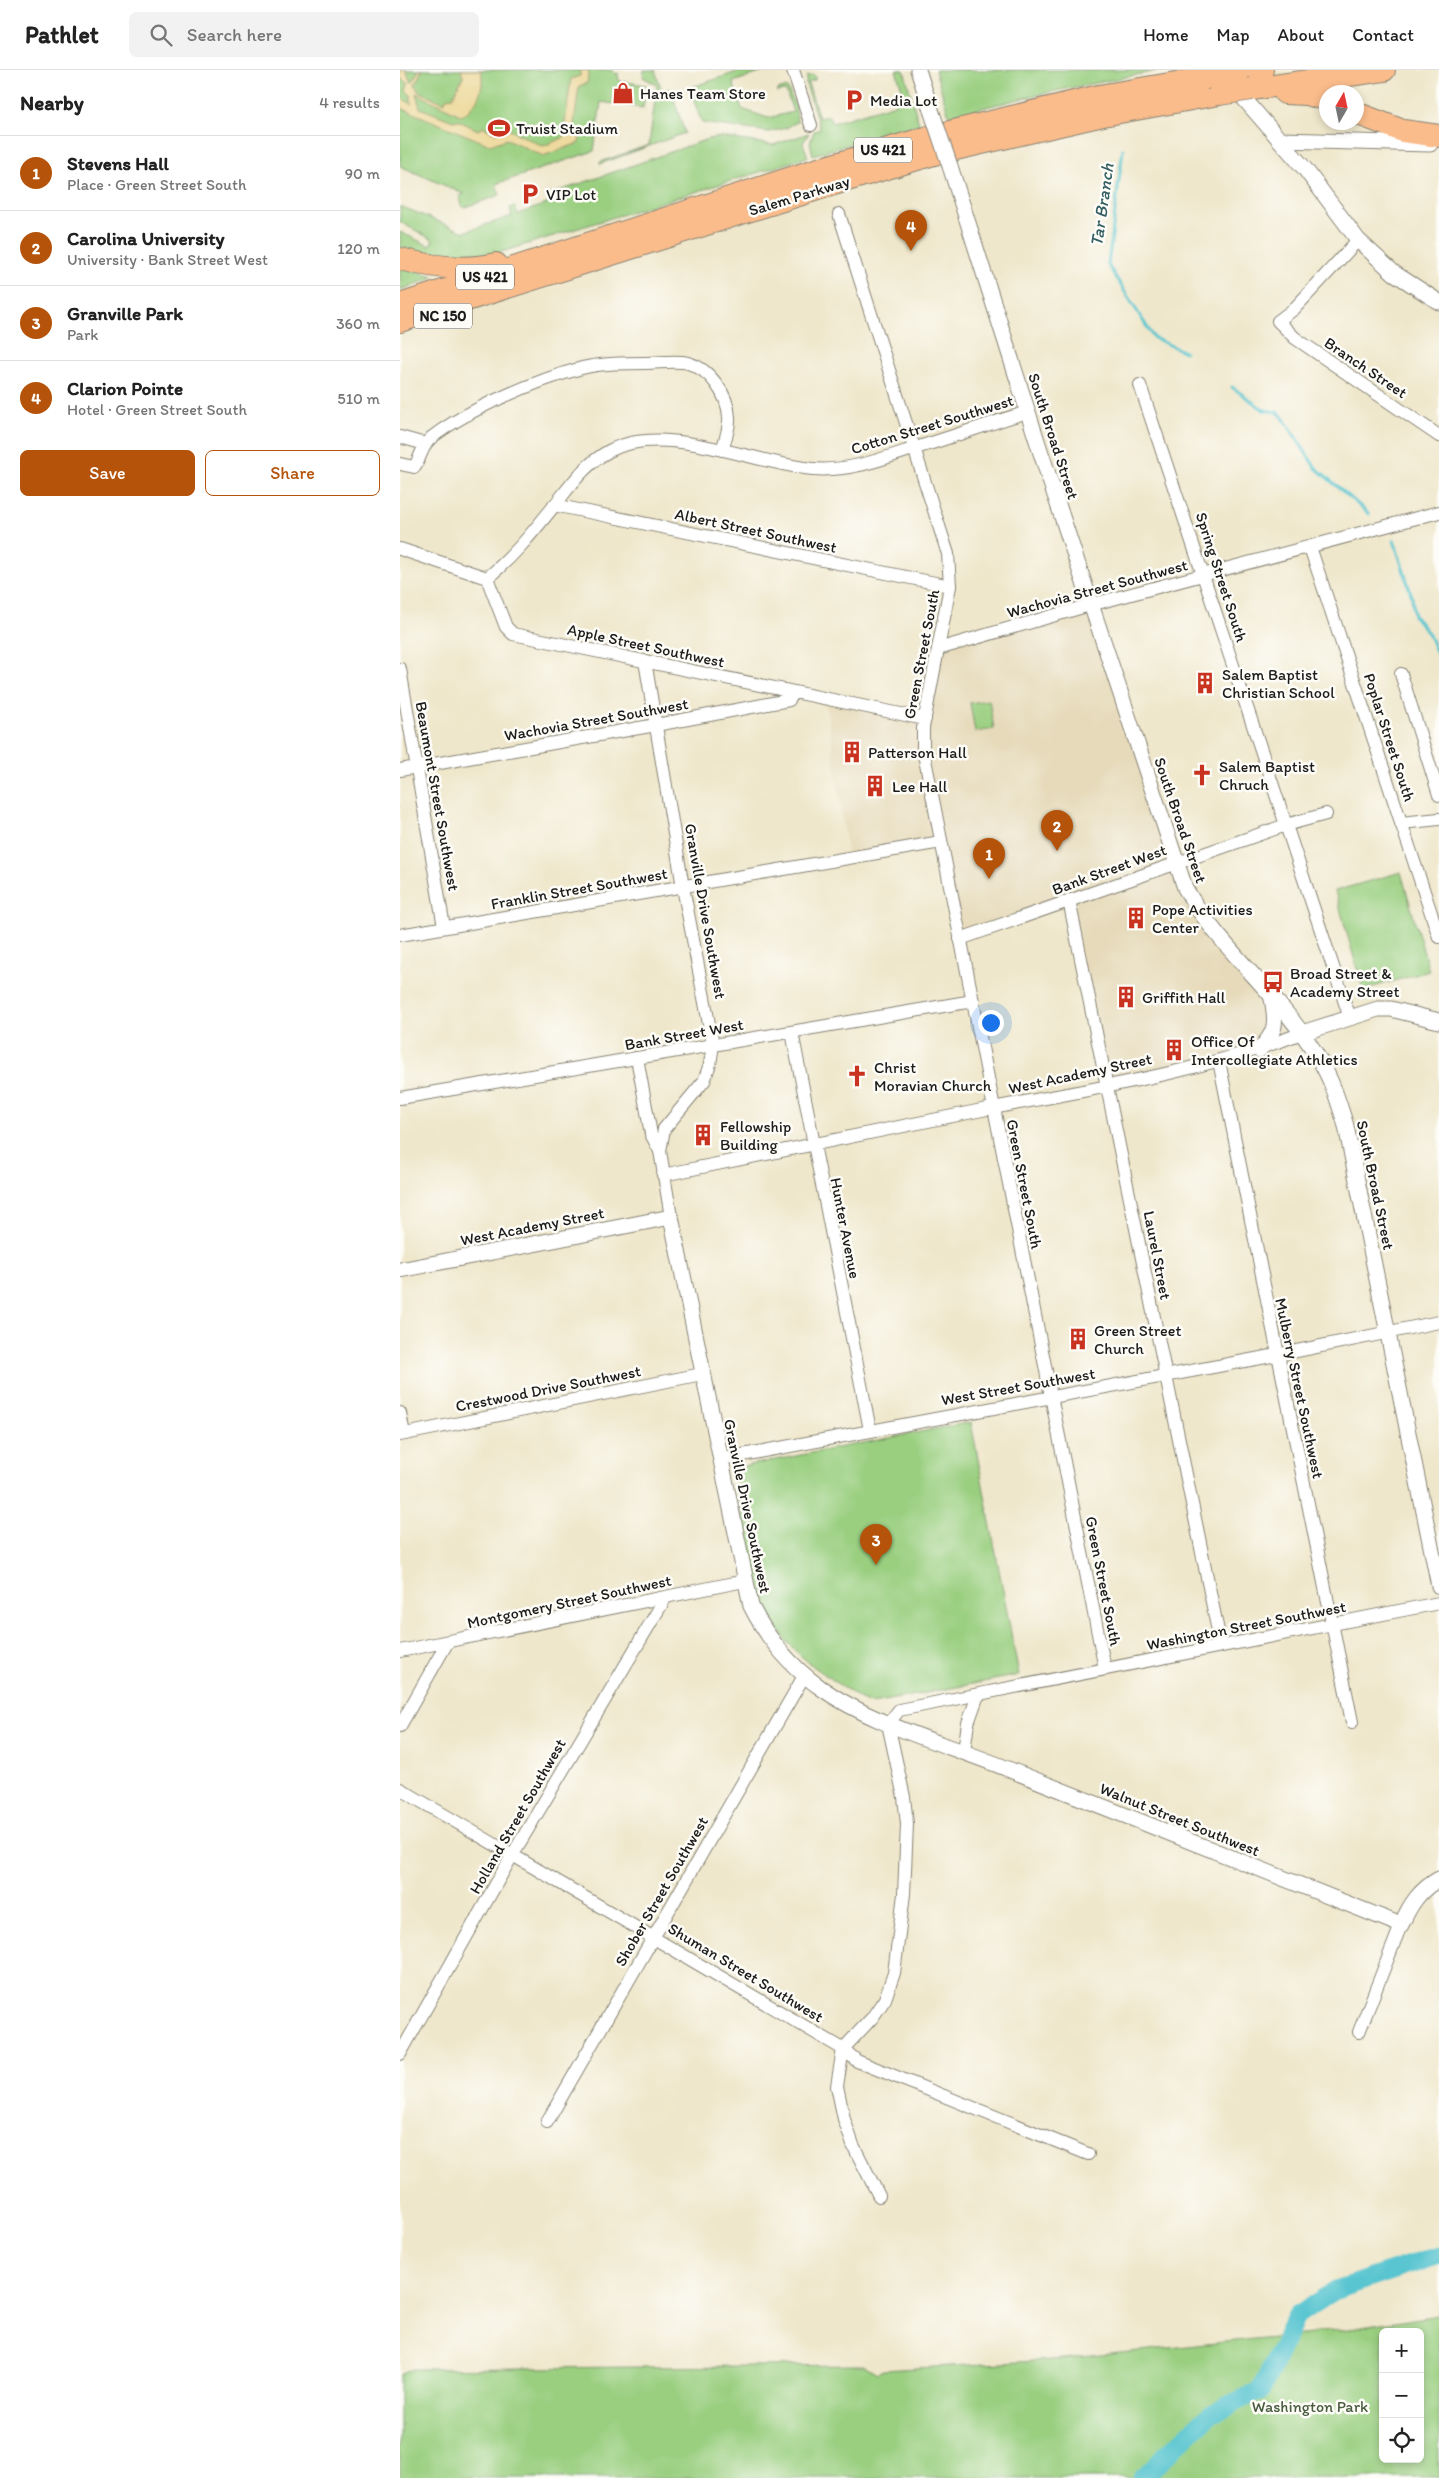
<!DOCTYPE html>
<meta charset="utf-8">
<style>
:root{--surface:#fff;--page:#f2f2f2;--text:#222;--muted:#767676;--line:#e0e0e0;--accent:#b45309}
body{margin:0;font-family:Itim,sans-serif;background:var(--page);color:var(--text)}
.controls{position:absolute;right:15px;bottom:15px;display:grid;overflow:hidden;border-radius:8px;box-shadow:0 2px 8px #0003}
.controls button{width:45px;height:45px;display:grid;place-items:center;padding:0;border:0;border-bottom:1px solid var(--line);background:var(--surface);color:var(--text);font:25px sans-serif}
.compass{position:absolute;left:919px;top:15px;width:45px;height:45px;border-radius:50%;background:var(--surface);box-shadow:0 2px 8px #0003;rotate:9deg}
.you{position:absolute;left:590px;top:952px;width:18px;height:18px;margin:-12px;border:4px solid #fff;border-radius:50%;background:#1a73e8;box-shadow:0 0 0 8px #1a73e833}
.badge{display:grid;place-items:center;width:32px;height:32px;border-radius:50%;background:var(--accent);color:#fff;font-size:16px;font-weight:700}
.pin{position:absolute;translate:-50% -41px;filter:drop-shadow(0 1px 2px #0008)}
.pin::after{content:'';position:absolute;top:26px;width:18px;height:15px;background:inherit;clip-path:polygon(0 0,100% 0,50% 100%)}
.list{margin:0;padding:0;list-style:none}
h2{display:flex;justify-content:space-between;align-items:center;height:65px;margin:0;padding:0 20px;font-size:21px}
h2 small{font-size:16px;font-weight:400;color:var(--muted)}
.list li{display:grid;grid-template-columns:32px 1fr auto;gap:15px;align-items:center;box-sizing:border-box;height:75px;padding:0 20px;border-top:1px solid var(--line)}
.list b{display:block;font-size:19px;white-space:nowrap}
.list p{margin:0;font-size:16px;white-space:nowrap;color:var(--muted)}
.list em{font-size:16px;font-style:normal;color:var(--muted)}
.actions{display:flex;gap:10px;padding:15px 20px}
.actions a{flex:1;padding:11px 0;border:1px solid var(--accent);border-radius:8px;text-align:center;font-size:18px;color:var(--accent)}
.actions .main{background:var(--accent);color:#fff}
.icon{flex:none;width:28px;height:28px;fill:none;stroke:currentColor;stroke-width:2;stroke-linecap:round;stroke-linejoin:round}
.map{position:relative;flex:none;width:1039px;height:2408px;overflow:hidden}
header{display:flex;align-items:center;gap:30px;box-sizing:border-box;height:70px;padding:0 25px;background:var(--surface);border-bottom:1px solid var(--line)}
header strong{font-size:24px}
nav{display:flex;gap:28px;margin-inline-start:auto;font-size:18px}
.search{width:350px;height:45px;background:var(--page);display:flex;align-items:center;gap:12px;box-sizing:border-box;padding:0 18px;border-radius:8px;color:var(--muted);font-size:19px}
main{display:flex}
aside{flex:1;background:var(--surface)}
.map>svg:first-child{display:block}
.built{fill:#e6daba}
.green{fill:#9acf80;stroke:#5b764e;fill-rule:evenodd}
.sand{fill:#eeda9e;stroke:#857b5d}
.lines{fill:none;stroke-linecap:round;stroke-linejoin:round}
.stream{stroke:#58c5d0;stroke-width:3}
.river{stroke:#58c5d0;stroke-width:19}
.minor-casing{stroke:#868274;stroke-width:14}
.tertiary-casing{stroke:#868274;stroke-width:17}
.motorway-casing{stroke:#868274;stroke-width:24}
.minor{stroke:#fff;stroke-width:12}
.tertiary{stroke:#fff;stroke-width:15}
.motorway{stroke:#fabc8b;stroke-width:22}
.tertiary-bridge-casing{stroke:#868274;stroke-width:17;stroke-linecap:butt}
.motorway-bridge-casing{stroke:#868274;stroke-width:24;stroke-linecap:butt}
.tertiary-bridge{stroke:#fff;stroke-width:15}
.motorway-bridge{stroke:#fabc8b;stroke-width:22}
.labels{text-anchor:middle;stroke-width:5;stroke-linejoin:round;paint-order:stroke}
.shield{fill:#fdfcf7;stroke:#605f5e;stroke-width:1}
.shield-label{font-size:15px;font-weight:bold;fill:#1c1c1c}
.poi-label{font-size:16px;fill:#1c1c1c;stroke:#fdfcf7;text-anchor:start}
.street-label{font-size:16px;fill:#1c1c1c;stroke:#fdfcf7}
.park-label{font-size:16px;fill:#485b3f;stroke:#fdfcf7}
.water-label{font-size:18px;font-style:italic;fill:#346064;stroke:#fdfcf7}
</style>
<header>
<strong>Pathlet</strong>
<div class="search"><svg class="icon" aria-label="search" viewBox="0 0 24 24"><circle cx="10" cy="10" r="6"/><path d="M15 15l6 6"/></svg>Search here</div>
<nav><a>Home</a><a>Map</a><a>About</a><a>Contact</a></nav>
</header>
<main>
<aside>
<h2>Nearby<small>4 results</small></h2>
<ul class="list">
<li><span class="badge">1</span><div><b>Stevens Hall</b><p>Place · Green Street South</p></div><em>90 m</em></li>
<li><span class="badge">2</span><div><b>Carolina University</b><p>University · Bank Street West</p></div><em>120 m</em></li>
<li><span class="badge">3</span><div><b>Granville Park</b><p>Park</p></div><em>360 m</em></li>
<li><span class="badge">4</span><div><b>Clarion Pointe</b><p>Hotel · Green Street South</p></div><em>510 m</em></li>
</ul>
<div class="actions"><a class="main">Save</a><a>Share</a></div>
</aside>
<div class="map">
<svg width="1039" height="2408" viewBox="0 0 1039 2408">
<rect width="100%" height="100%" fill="#fdfcf7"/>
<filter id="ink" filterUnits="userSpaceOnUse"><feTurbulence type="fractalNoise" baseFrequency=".02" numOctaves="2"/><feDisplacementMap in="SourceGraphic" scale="10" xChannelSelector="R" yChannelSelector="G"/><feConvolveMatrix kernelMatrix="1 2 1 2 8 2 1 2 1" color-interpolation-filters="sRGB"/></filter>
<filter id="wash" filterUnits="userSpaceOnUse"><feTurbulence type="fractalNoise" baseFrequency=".0096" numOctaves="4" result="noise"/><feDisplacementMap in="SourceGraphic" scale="20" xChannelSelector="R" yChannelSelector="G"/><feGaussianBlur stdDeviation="1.12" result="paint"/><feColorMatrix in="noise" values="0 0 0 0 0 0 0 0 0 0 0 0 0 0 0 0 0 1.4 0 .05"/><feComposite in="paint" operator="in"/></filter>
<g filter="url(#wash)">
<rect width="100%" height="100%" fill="#efe7cb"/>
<polygon class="built" points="690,535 775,793 778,820 795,848 902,963 708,1016 669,831 560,869 541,772 448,788 425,628 525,649 538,579"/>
<g class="green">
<polygon points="0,0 213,0 215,4 218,3 219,11 246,15 243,38 201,32 194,81 96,114 100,125 63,138 59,126 64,124 0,96"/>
<polygon points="244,0 255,0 262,21 270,18 285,63 200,94 200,92 249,75 257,15 243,7"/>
<polygon points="343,0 369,0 333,12 342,39 368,48 393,42 386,21 377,22 378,20 387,17 396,37 397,52 386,58 369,62 302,53 289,18"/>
<polygon points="496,0 504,0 519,54 413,85 410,73 414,61 420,59 406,14 407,6 414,5 415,7 415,10 408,13 419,48 429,46 432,53 495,34 493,26 503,23"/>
<polygon points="535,0 761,0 641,24 549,46"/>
<polygon points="409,63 403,73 408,87 95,184 46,187 0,177 0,162 30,176 33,170 0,152 0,136 64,162 112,146 110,138 114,136 118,144 149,133 148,125 308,69 321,67 373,75"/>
<polygon points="0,196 33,206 27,210 0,220"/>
<polygon points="589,630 594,659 575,662 570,633"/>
<polygon points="1001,802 1029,901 963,920 935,821"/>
<path d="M571,1352L619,1605L484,1631L470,1633L459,1628C437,1612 410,1597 392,1577C349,1532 345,1457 334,1398Z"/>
<path d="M1039,2245V2408H0V2305L13,2299L464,2295L477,2303L483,2300L653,2290L950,2259ZM983,2262H1020V2389H983Z"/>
</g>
<path class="sand" d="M0,0H6L11,13L19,0H22L15,14L18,21L44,33L46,28L53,27L63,6L61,0H81C85,19 78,34 62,46L16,23L20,38L53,51L57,50L78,60L84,57L95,63L108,59L143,76L163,68L171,9L180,6V0H189L187,13L179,16L173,62L180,67L179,73L143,86L107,69L90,75L1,38L0,27L11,34V25L6,21L8,14L2,9L0,12Z"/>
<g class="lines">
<g class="stream">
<polyline points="723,79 708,195 754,268 785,282"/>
<polyline points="832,317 864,340 877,342 882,346 915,397 969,444"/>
<polyline points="994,470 1012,527 1014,546 1028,563 1039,588"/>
</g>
<polyline class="river" points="742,2408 809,2345 861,2320 897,2245 936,2220 1039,2185"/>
</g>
</g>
<g filter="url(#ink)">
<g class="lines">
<g class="minor-casing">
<g id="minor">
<polyline points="393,0 411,55"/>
<polyline points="439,144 548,484 550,516 523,658 523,679 705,1599"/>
<polyline points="958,170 894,239 878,251 895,268 1039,366"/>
<polyline points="740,315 950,948"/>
<polyline points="0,367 25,374"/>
<path d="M0,394L14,397C21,388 22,375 31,368C68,339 137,310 182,298C202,293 225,293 246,293C259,293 275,290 288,293C310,299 328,325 329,347C330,358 325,370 322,380"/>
<polyline points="154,435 550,516"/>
<polyline points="910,477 1039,867"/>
<polyline points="0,479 87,508 106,557 113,564 525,649"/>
<path d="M87,508C113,487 133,462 154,436C171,415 185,394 209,381C264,351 354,394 413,399C450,402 484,388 519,377C555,366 591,353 627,342"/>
<polyline points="538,579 690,535 1039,442"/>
<polyline points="245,591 283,817 313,975 310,994 304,1011 264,1059 260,1081 271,1147"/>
<polyline points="0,599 44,857"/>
<polyline points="1001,604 1039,725"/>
<polyline points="0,700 256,655 389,630 394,622"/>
<polyline points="1001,753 1039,749"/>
<polyline points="669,830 821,1576"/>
<polyline points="0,865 541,772"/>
<polyline points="560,869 886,755 926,744"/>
<polyline points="392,962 470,1360"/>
<polyline points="237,988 251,1064 260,1081"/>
<polyline points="819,991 952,1652"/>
<polyline points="0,1028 573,931"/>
<path d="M263,1105C370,1084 476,1061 582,1040C690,1019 800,1003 902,963"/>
<polyline points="0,1343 4,1364"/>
<polyline points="0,1365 302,1304"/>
<polyline points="321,1389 877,1285 1039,1252"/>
<polyline points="0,1581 344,1511"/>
<polyline points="0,1656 47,1573"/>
<polyline points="564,1681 568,1653 578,1625"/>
<polyline points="0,1719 443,1979 457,1991 688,2084"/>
<polyline points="959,1962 1001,1855"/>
<polyline points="0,1984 113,1784 266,1527"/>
<polyline points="147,2052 404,1606"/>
<polyline points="479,2126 453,2075 444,2049 437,2016 443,1979 472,1948 485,1929 494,1903 504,1824 507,1754 504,1727 488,1654 499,1640 1039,1533"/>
</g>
</g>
<g class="tertiary-casing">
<g id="tertiary">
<polyline points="518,0 531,40"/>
<polyline points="833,16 905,99 958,170 994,203 1039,232"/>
<polyline points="880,70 1030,74"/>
<path d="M550,96L638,374L785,818C821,881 882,926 919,989C932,1010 939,1033 946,1056L1039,1516"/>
<polyline points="902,963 978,939 991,939 1039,951"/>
<path d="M859,980C876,962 877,954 872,929"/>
<path d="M0,1200L271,1147L351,1536C368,1570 390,1596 421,1618C475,1656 547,1674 608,1699C739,1751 870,1803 1001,1855C1010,1835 1019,1820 1039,1809"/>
</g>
</g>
<g class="motorway-casing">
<g id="motorway">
<polyline points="838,3 862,0"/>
<polyline points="852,19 984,0"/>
<polyline points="885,23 906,24 926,29"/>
<polyline points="956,43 1003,61 1039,66"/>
<path d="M0,189C31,197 65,201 96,194"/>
<polyline points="0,235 422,98 529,67 699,26 805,8"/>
<polyline points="0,251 427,116 534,84 703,45 819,24"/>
</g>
</g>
<use href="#minor" class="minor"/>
<use href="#tertiary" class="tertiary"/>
<use href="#motorway" class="motorway"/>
<g class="tertiary-bridge-casing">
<polyline id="tertiary-bridge" points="531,40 550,96"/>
</g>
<g class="motorway-bridge-casing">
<g id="motorway-bridge">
<polyline points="805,8 838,3"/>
<polyline points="819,24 852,19"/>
</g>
</g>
<use href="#tertiary-bridge" class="tertiary-bridge"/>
<use href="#motorway-bridge" class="motorway-bridge"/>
</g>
</g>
<defs>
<g id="shop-bare" transform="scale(1.725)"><path d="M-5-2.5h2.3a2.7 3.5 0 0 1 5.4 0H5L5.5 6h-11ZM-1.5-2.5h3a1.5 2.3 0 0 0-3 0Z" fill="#c8321e" stroke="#fdfcf7" stroke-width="2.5" paint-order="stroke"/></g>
<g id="parking-bare" transform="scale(1.725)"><path d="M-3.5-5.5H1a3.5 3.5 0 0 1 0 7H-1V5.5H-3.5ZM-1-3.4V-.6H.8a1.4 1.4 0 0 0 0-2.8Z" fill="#c8321e" stroke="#fdfcf7" stroke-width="2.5" paint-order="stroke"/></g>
<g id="stadium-bare" transform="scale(1.725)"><path d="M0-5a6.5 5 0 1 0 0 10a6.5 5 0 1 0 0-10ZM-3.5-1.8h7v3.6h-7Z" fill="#c8321e" stroke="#fdfcf7" stroke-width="2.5" paint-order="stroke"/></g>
<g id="building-bare" transform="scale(1.725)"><path d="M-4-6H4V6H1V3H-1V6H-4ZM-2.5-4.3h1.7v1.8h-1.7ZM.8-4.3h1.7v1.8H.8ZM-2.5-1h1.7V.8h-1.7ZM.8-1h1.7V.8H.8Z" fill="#c8321e" stroke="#fdfcf7" stroke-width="2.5" paint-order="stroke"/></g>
<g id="church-bare" transform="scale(1.725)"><path d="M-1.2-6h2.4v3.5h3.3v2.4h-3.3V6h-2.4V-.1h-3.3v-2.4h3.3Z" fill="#c8321e" stroke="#fdfcf7" stroke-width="2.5" paint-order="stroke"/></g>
<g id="bus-bare" transform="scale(1.725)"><path d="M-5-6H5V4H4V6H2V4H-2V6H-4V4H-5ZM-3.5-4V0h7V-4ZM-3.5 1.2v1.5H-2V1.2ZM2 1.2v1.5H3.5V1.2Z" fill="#c8321e" stroke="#fdfcf7" stroke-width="2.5" paint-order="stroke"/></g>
</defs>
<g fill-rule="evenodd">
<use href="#shop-bare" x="223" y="23"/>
<use href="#parking-bare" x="454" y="30"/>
<use href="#stadium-bare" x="99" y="58"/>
<use href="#parking-bare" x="130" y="124"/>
<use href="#building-bare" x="805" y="613"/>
<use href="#building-bare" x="452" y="682"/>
<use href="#church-bare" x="802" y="705"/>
<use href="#building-bare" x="475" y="716"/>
<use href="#building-bare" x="736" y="848"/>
<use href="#bus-bare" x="873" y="912"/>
<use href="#building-bare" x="726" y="927"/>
<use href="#building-bare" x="774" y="980"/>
<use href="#church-bare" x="457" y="1006"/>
<use href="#building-bare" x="303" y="1065"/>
<use href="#building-bare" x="678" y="1269"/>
</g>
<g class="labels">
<g class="shield">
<rect x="454" y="67.5" width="58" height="25" rx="4"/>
<rect x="56" y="194.5" width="58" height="25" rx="4"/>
<rect x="14" y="233.5" width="58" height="25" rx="4"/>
</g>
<g class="shield-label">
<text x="483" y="85">US 421</text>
<text x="85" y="212">US 421</text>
<text x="43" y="251">NC 150</text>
</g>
<g class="poi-label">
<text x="240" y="29">Hanes Team Store</text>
<text x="470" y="36">Media Lot</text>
<text x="116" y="64">Truist Stadium</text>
<text x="146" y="130">VIP Lot</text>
<text x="822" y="610">Salem Baptist<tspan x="822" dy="18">Christian School</tspan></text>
<text x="468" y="688">Patterson Hall</text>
<text x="819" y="702">Salem Baptist<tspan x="819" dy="18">Chruch</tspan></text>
<text x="492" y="722">Lee Hall</text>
<text x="752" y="845">Pope Activities<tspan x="752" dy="18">Center</tspan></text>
<text x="890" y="909">Broad Street &amp;<tspan x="890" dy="18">Academy Street</tspan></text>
<text x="742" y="933">Griffith Hall</text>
<text x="791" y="977">Office Of<tspan x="791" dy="18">Intercollegiate Athletics</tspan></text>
<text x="474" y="1003">Christ<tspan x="474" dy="18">Moravian Church</tspan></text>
<text x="320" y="1062">Fellowship<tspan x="320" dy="18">Building</tspan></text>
<text x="694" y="1266">Green Street<tspan x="694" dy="18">Church</tspan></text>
</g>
<g class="street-label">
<text transform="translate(399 125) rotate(-17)" y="6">Salem Parkway</text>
<text transform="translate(966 297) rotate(34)" y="6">Branch Street</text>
<text transform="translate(532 354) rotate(-17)" y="6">Cotton Street Southwest</text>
<text transform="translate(654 366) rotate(72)" y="6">South Broad Street</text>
<text transform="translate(356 460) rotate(12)" y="6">Albert Street Southwest</text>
<text transform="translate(822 507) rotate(72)" y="6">Spring Street South</text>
<text transform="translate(697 518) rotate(-15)" y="6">Wachovia Street Southwest</text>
<text transform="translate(246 575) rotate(12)" y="6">Apple Street Southwest</text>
<text transform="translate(521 584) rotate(-79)" y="6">Green Street South</text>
<text transform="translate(196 649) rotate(-10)" y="6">Wachovia Street Southwest</text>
<text transform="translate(990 667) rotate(72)" y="6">Poplar Street South</text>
<text transform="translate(38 726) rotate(80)" y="6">Beaumont Street Southwest</text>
<text transform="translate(781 750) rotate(71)" y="6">South Broad Street</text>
<text transform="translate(709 799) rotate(-20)" y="6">Bank Street West</text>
<text transform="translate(179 818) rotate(-10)" y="6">Franklin Street Southwest</text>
<text transform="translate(306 841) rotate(80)" y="6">Granville Drive Southwest</text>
<text transform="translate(284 964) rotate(-10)" y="6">Bank Street West</text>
<text transform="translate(680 1003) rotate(-12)" y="6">West Academy Street</text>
<text transform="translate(625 1114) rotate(79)" y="6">Green Street South</text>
<text transform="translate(976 1115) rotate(78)" y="6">South Broad Street</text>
<text transform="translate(132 1156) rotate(-11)" y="6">West Academy Street</text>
<text transform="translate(446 1158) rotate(79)" y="6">Hunter Avenue</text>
<text transform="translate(758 1185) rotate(79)" y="6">Laurel Street</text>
<text transform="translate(618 1316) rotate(-10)" y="6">West Street Southwest</text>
<text transform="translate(148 1318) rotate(-11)" y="6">Crestwood Drive Southwest</text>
<text transform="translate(900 1318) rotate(78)" y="6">Mulberry Street Southwest</text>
<text transform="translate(348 1436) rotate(78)" y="6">Granville Drive Southwest</text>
<text transform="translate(704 1511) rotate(79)" y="6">Green Street South</text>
<text transform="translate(169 1531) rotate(-12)" y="6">Montgomery Street Southwest</text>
<text transform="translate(846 1555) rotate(-11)" y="6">Washington Street Southwest</text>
<text transform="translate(117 1746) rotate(-60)" y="6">Holland Street Southwest</text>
<text transform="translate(780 1749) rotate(22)" y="6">Walnut Street Southwest</text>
<text transform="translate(261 1821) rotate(-60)" y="6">Shober Street Southwest</text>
<text transform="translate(346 1902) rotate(31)" y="6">Shuman Street Southwest</text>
</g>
<g class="park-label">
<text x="910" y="2342">Washington Park</text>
</g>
<g class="water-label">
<text transform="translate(702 135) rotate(-82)" y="6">Tar Branch</text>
</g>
</g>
</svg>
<div class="controls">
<button>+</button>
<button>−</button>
<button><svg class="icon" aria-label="locate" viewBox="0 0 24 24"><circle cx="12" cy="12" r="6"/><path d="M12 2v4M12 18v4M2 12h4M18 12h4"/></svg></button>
</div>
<svg class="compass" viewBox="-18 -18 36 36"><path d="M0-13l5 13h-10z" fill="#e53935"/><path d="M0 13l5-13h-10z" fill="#767676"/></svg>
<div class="you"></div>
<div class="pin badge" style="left:589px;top:809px">1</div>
<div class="pin badge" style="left:657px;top:781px">2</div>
<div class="pin badge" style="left:476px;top:1495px">3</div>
<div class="pin badge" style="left:511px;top:181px">4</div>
</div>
</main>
